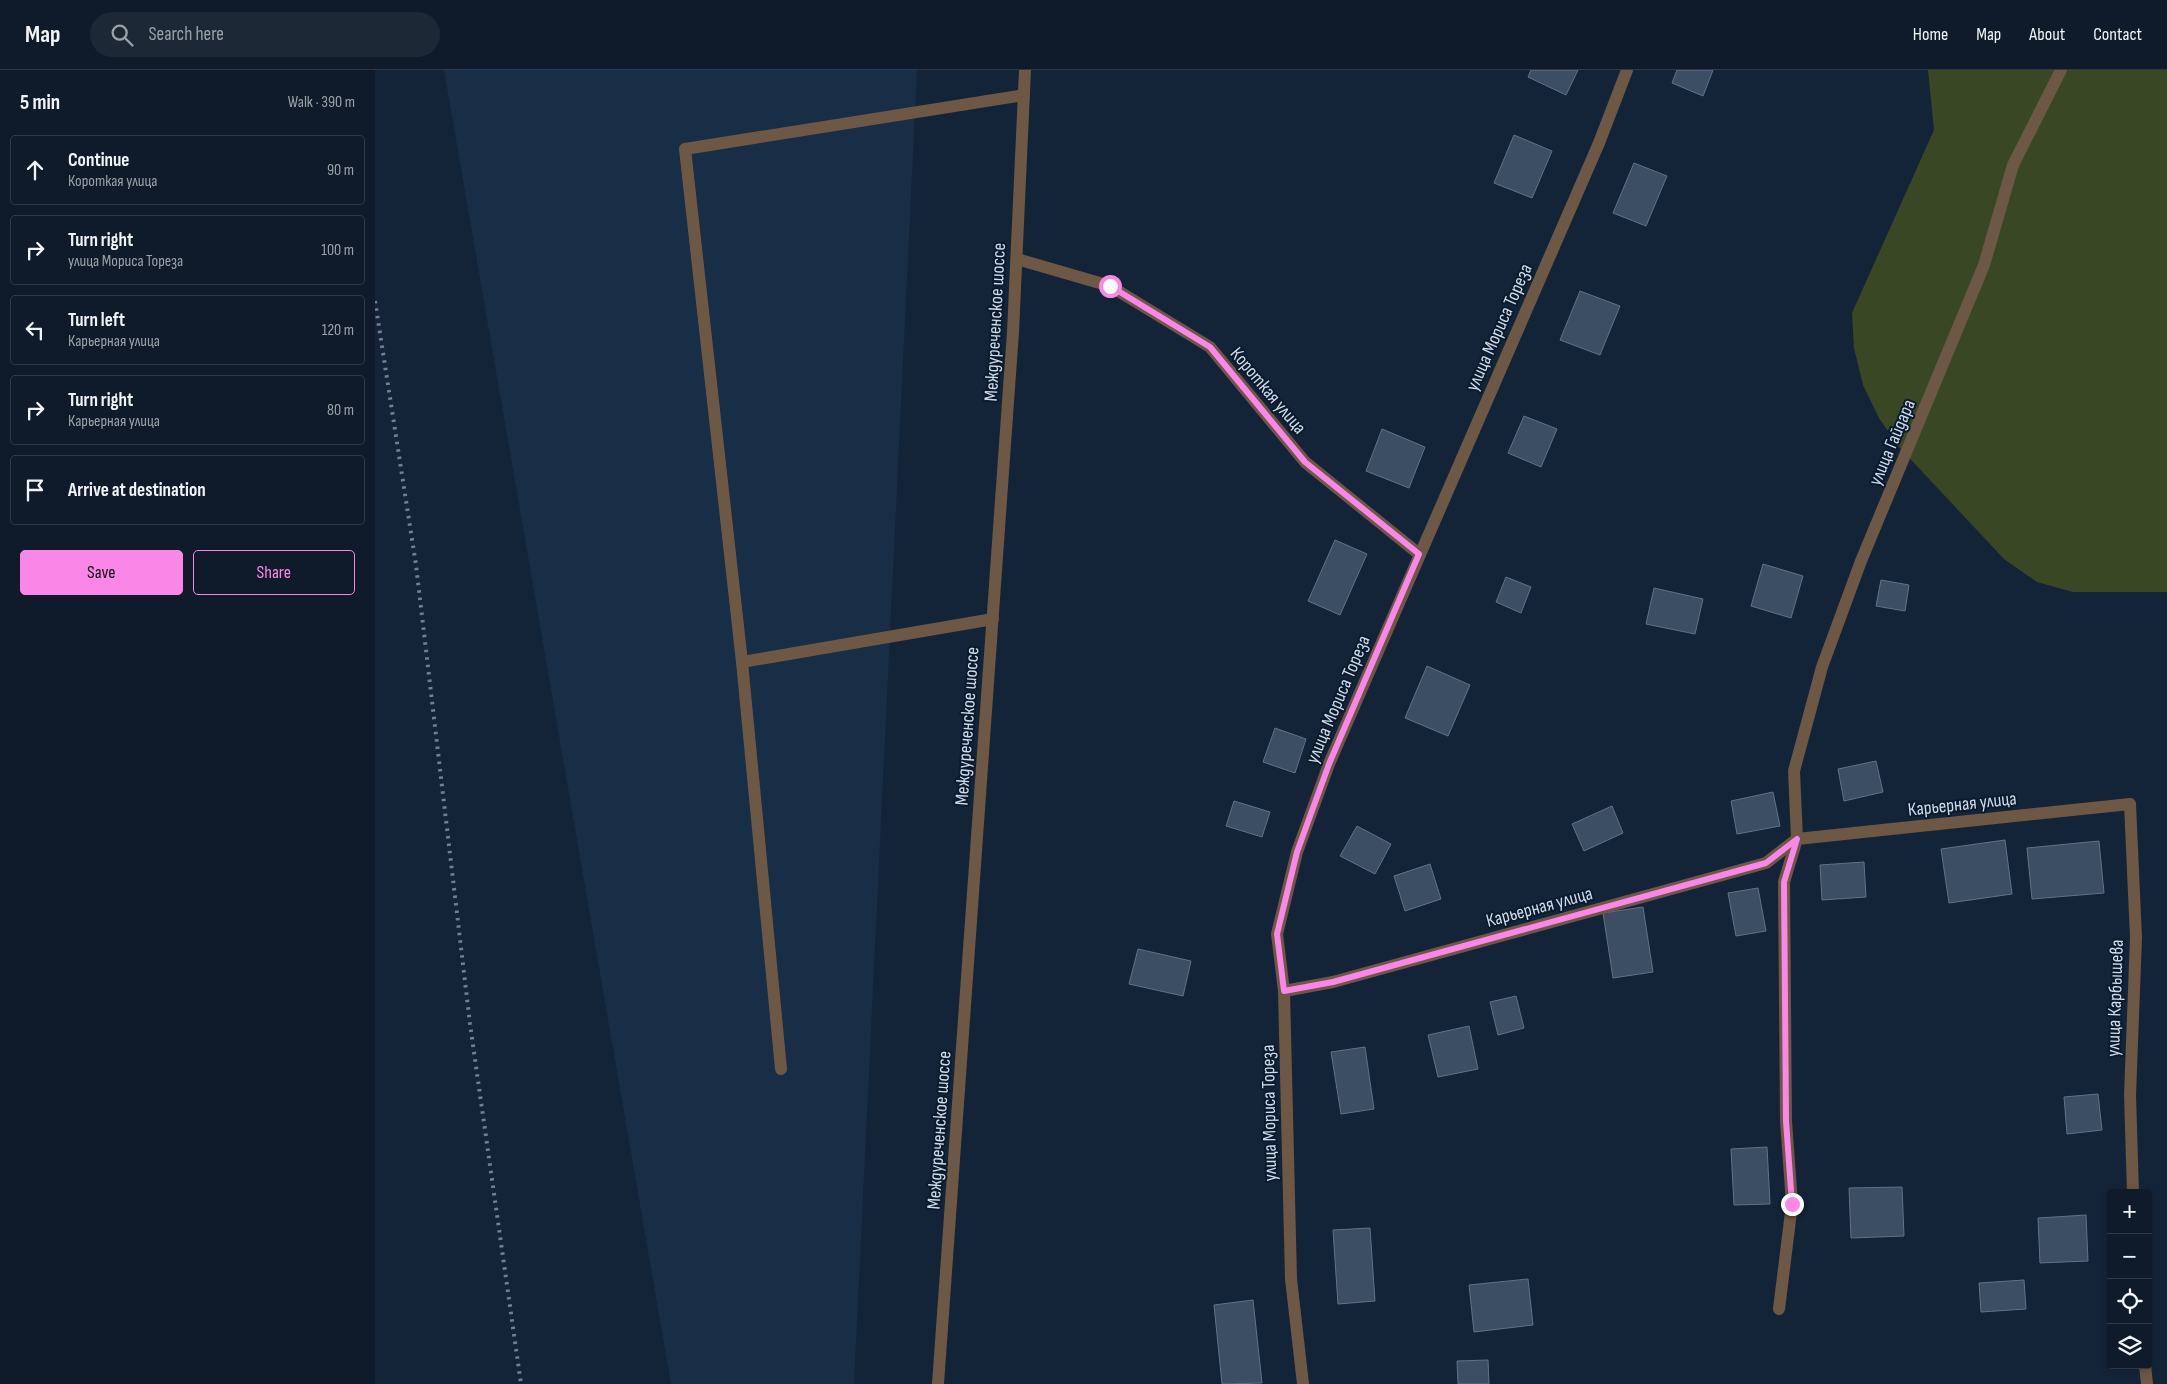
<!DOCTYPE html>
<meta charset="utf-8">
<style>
:root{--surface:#0f1b2a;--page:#1d2836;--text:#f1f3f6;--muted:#9ba1a8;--line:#2f3947;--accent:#fa87e7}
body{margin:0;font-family:"Sofia Sans Condensed",sans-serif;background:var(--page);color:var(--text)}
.controls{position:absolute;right:15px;bottom:15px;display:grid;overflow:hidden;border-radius:5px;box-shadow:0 2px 8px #0003}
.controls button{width:45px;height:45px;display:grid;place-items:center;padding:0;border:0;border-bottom:1px solid var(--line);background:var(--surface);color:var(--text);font:25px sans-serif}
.stop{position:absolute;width:15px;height:15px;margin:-11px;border:4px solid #fa87e7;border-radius:50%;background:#fff}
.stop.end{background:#fa87e7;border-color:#fff;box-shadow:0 1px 5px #0008}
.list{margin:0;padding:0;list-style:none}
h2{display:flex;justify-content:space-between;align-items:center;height:65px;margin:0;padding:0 20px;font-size:21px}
h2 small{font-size:16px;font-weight:400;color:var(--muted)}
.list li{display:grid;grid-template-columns:32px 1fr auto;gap:15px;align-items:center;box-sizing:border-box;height:70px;margin:0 10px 10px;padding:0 10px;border:1px solid var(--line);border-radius:5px}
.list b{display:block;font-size:19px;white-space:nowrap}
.list p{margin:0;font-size:16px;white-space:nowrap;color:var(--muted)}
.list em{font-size:16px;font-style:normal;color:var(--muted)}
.actions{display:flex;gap:10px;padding:15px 20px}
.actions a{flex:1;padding:11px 0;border:1px solid var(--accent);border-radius:5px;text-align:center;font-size:18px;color:var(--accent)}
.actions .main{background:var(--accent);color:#111}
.icon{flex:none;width:28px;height:28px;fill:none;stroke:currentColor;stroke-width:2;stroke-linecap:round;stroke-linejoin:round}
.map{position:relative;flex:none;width:1792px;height:1314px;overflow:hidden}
header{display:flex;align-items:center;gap:30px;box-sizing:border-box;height:70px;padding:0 25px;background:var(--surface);border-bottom:1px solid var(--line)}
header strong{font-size:24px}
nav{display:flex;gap:28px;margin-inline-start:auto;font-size:18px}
.search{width:350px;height:45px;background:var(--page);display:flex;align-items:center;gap:12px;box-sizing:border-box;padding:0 18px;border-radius:28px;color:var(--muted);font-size:19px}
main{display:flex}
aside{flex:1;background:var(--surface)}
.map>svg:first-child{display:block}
.built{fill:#182d46}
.green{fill:#3a4725}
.building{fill:#3c4e64;stroke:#5f728a}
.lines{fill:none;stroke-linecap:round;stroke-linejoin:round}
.lane{stroke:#6d5745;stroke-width:12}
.street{stroke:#6d5745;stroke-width:12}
.rail{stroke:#727f90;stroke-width:4;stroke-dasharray:2.5 5;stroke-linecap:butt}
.route{stroke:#fa87e7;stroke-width:6}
.labels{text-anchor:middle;stroke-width:4;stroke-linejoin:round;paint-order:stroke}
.street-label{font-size:19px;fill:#d0dbe9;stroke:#0b1b2e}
</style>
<header>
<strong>Map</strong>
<div class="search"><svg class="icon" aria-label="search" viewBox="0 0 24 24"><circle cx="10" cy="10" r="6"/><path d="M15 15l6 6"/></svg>Search here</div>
<nav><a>Home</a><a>Map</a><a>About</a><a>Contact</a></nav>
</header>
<main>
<aside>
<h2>5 min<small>Walk · 390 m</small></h2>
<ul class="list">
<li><svg class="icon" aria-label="ahead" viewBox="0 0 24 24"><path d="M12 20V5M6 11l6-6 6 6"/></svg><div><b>Continue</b><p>Короткая улица</p></div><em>90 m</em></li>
<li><svg class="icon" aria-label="right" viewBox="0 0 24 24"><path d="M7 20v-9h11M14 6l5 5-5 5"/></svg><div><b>Turn right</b><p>улица Мориса Тореза</p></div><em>100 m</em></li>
<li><svg class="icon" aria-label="left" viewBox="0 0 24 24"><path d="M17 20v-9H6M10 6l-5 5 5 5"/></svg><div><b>Turn left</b><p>Карьерная улица</p></div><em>120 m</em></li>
<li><svg class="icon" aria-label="right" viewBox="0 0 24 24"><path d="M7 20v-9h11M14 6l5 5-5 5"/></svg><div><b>Turn right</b><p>Карьерная улица</p></div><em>80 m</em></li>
<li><svg class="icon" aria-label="arrive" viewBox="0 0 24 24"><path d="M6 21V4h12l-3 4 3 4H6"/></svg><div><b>Arrive at destination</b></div></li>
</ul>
<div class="actions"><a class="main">Save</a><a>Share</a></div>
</aside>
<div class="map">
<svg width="1792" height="1314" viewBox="0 0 1792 1314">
<rect width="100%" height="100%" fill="#142438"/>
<polygon class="built" points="69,0 542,0 479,1314 296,1314"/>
<polygon class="green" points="1553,0 1792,0 1792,522 1698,522 1662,512 1629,489 1525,378 1504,348 1488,315 1479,278 1477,243 1559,60"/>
<g class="building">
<polygon points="1156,0 1203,0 1191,25 1153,7"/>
<polygon points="1302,0 1338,0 1328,26 1297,13"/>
<polygon points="1139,65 1177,81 1157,128 1119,113"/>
<polygon points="1259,93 1292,106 1271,156 1238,143"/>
<polygon points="1205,221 1245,236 1225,285 1185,270"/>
<polygon points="1149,346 1182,359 1166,397 1133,383"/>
<polygon points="1007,359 1050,377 1034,418 991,401"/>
<polygon points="960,470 992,484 965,545 933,531"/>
<polygon points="1388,494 1428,506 1416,548 1376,536"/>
<polygon points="1131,507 1156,517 1146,543 1121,532"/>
<polygon points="1506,510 1534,515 1530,541 1501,536"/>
<polygon points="1279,518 1328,529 1320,564 1271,554"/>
<polygon points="1052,596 1095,615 1073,666 1030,648"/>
<polygon points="900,658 931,669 920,703 888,692"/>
<polygon points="1501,691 1508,722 1469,731 1463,699"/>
<polygon points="1398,722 1405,756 1362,764 1356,731"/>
<polygon points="859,731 895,742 887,767 851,756"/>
<polygon points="1237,736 1248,763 1209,781 1197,754"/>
<polygon points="982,756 1016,774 1000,804 965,786"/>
<polygon points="1630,770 1637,824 1574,833 1566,779"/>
<polygon points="1724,771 1729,823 1657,829 1652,778"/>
<polygon points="1489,792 1491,827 1447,830 1445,795"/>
<polygon points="1055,794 1066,829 1030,841 1019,806"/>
<polygon points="1383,818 1391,861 1361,866 1353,823"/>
<polygon points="1268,837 1278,902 1238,908 1228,843"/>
<polygon points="763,879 816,891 808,926 754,914"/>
<polygon points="1141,926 1149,958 1123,965 1115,932"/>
<polygon points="1094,956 1103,999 1063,1007 1053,965"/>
<polygon points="990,977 999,1039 966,1044 956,982"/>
<polygon points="1723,1024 1727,1060 1692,1064 1689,1027"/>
<polygon points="1392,1077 1395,1134 1359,1135 1356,1079"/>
<polygon points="1527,1117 1529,1166 1476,1168 1474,1118"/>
<polygon points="1711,1145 1713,1191 1665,1193 1663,1148"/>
<polygon points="995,1158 1000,1231 963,1234 958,1160"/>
<polygon points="1153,1209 1158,1255 1099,1262 1094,1215"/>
<polygon points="1649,1210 1651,1239 1606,1242 1604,1213"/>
<polygon points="878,1230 887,1313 847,1314 839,1235"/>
<polygon points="1113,1290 1114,1314 1083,1314 1082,1291"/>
</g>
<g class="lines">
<g class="lane">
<polyline points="618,549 367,592 310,79 649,25"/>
<polyline points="367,592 406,999"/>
</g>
<g class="street">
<polyline points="642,189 735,216 835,277 930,392 1044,484"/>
<polyline points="909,921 958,912 1391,793 1422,769 1755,734 1761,868 1755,1025 1758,1123"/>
<polyline points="1404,1239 1417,1134 1411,1051 1409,812 1422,769 1419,701 1447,597 1486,491 1609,195 1638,95 1686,0"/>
<polyline points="1770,1295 1772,1314"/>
<polyline points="563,1314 638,262 650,0"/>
<polyline points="928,1314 916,1209 909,921 902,864 922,782 954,694 1224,73 1252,0"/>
</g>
<polyline class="rail" points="0,231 41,495 95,954 146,1314"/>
</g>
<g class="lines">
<polyline class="route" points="735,216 835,277 930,392 1044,484 954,694 922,782 902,864 909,921 958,912 1391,793 1422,769 1409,812 1411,1051 1417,1134"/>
</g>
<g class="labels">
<g class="street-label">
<text transform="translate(619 252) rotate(-87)" y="7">Междуреченское шоссе</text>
<text transform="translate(1123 257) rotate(-66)" y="7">улица Мориса Тореза</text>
<text transform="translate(894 320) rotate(50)" y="7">Короткая улица</text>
<text transform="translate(1516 372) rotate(-67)" y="7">улица Гайдара</text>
<text transform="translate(962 629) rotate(-67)" y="7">улица Мориса Тореза</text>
<text transform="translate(591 656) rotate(-86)" y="7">Междуреченское шоссе</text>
<text transform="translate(1587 733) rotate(-6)" y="7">Карьерная улица</text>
<text transform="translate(1164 836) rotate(-15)" y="7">Карьерная улица</text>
<text transform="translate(1739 928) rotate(-88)" y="7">улица Карбышева</text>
<text transform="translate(893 1043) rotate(-91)" y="7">улица Мориса Тореза</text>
<text transform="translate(563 1060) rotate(-86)" y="7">Междуреченское шоссе</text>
</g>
</g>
</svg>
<div class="controls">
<button>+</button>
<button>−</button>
<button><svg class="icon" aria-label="locate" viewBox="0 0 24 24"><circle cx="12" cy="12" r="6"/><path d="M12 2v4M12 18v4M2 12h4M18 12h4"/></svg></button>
<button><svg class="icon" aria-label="layers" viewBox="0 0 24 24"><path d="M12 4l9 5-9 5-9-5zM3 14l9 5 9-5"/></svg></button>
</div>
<div class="stop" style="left:735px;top:216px"></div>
<div class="stop end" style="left:1417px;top:1134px"></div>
</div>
</main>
